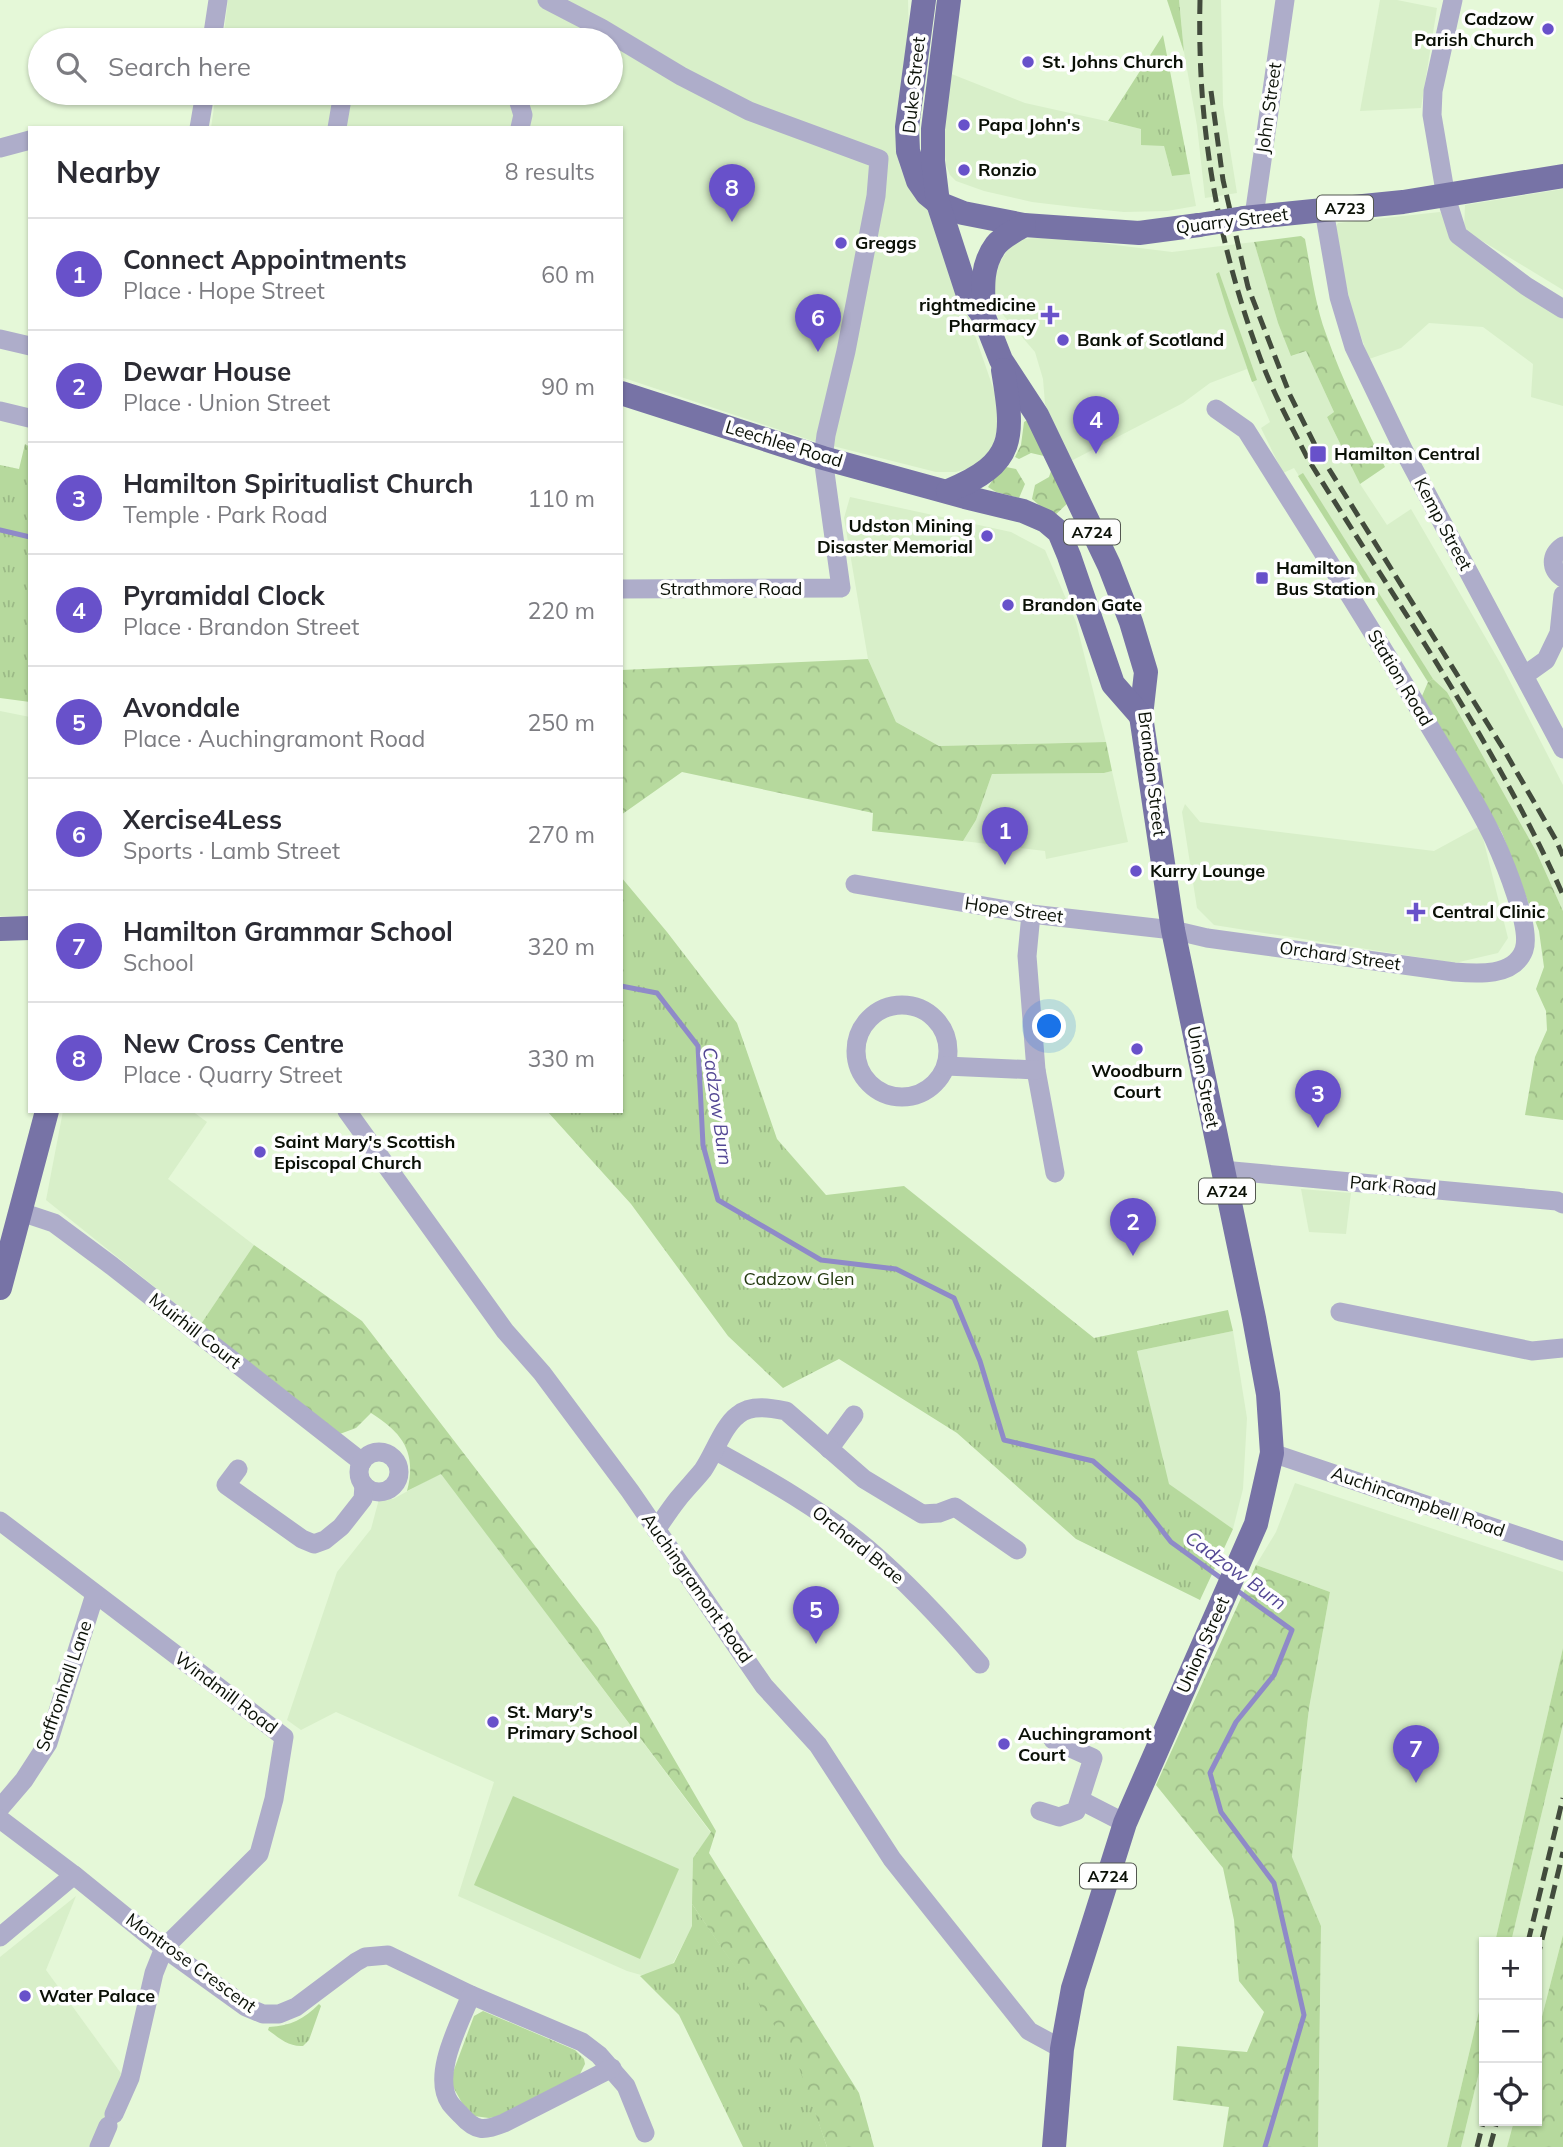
<!DOCTYPE html>
<meta charset="utf-8">
<style>
:root{--surface:#fff;--page:#f2f2f3;--text:#2b2b33;--muted:#7c7c81;--line:#e1e1e2;--accent:#6851ca}
body{margin:0;font-family:Mulish,sans-serif;background:var(--page);color:var(--text)}
.controls{position:absolute;right:21px;bottom:21px;display:grid;overflow:hidden;border-radius:0px;box-shadow:0 2px 5px #0004}
.controls button{width:63px;height:63px;display:grid;place-items:center;padding:0;border:0;border-bottom:2px solid var(--line);background:var(--surface);color:var(--text);font:35px sans-serif}
.you{position:absolute;left:1050px;top:1027px;width:24px;height:24px;margin:-18px;border:5px solid #fff;border-radius:50%;background:#1a73e8;box-shadow:0 0 0 10px #1a73e833}
.badge{display:grid;place-items:center;width:46px;height:46px;border-radius:50%;background:var(--accent);color:#fff;font-size:23px;font-weight:700}
.pin{position:absolute;translate:-50% -58px;filter:drop-shadow(0 2px 4px #0008)}
.pin::after{content:'';position:absolute;top:37px;width:24px;height:21px;background:inherit;clip-path:polygon(0 0,100% 0,50% 100%)}
.list{margin:0;padding:0;list-style:none}
h2{display:flex;justify-content:space-between;align-items:center;height:91px;margin:0;padding:0 28px;font-size:30px}
h2 small{font-size:23px;font-weight:400;color:var(--muted)}
.list li{display:grid;grid-template-columns:46px 1fr auto;gap:21px;align-items:center;box-sizing:border-box;height:112px;padding:0 28px;border-top:2px solid var(--line)}
.list b{display:block;font-size:26px;white-space:nowrap}
.list p{margin:0;font-size:23px;white-space:nowrap;color:var(--muted)}
.list em{font-size:23px;font-style:normal;color:var(--muted)}
.icon{flex:none;width:38px;height:38px;fill:none;stroke:currentColor;stroke-width:2;stroke-linecap:round;stroke-linejoin:round}
.map{position:relative;flex:none;width:1563px;height:2147px;overflow:hidden}
.search{position:absolute;background:var(--surface);box-shadow:0 2px 5px #0004;left:28px;top:28px;width:595px;height:77px;display:flex;align-items:center;gap:18px;box-sizing:border-box;padding:0 24px;border-radius:38px;color:var(--muted);font-size:26px}
.panel{position:absolute;background:var(--surface);box-shadow:0 2px 5px #0004;left:28px;top:126px;width:595px;height:987px;border-radius:0px}
.map>svg:first-child{display:block}
.built{fill:#d8efc9}
.grass{fill:url(#grass-tufts)}
.forest{fill:url(#forest-crowns)}
.garden{fill:#b6d99d}
.lines{fill:none;stroke-linecap:round;stroke-linejoin:round}
.stream{stroke:#8f8ac8;stroke-width:5}
.minor{stroke:#aeadca;stroke-width:19}
.major{stroke:#7773a6;stroke-width:24}
.rail{stroke:#424b3c;stroke-width:5;stroke-dasharray:14 7;stroke-linecap:butt}
.major-bridge{stroke:#7773a6;stroke-width:24}
.poi-dot{fill:#6851ca;stroke:#fefefe;stroke-width:2.5}
.labels{text-anchor:middle;stroke-width:7;stroke-linejoin:round;paint-order:stroke}
.shield{fill:#fefefe;stroke:#535750;stroke-width:2}
.shield-label{font-size:16px;font-weight:bold;fill:#0a1006}
.poi-label{font-size:18px;font-weight:bold;fill:#0a1006;stroke:#fefefe;text-anchor:start}
.street-label{font-size:18px;fill:#0a1006;stroke:#fefefe}
.park-label{font-size:18px;fill:#233a0f;stroke:#fefefe}
.water-label{font-size:19px;font-style:italic;fill:#544895;stroke:#fefefe}
</style>
<div class="map">
<svg width="1563" height="2147" viewBox="0 0 1563 2147">
<defs>
<pattern id="grass-tufts" width="24" height="20" patternUnits="userSpaceOnUse" patternTransform="scale(1.75)"><rect width="24" height="20" fill="#b6d99d"/><path d="M3 7l-1-3M5 7V3M7 7l1-3M15 17l-1-3M17 17v-4M19 17l1-3" fill="none" stroke="#9bb986"/></pattern>
<pattern id="forest-crowns" width="20" height="18" patternUnits="userSpaceOnUse" patternTransform="scale(1.75)"><rect width="20" height="18" fill="#b6d99d"/><path d="M2 6a3 3 0 1 1 6 0M12 15a3 3 0 1 1 6 0" fill="none" stroke="#9bb986"/></pattern>
</defs>
<rect width="100%" height="100%" fill="#e5f8d8"/>
<g class="built">
<polygon points="228,0 908,0 909,40 897,136 899,163 906,182 934,216 1001,411 993,446 984,458 970,468 956,472 936,472 813,441 621,377 621,128 211,128 216,93 611,93 611,40 223,40"/>
<polygon points="1179,0 1221,0 1223,105 1237,193 1205,198 1197,126 1184,52"/>
<polygon points="1380,0 1397,0 1437,8 1421,108 1360,111"/>
<polygon points="949,73 1025,103 1142,129 1164,146 1172,176 1190,174 1196,206 1167,211 1124,212 1074,207 1032,202 984,191 956,181 950,175 946,165 943,136"/>
<polygon points="1563,189 1563,290 1464,230 1465,205"/>
<polygon points="1440,212 1447,219 1454,241 1563,319 1563,406 1531,397 1533,364 1483,327 1429,323 1401,348 1369,359 1353,314 1333,232 1338,223"/>
<polygon points="1051,237 1172,252 1254,242 1278,323 1292,356 1306,351 1334,412 1327,417 1360,484 1387,525 1411,509 1502,666 1563,785 1563,911 1536,851 1447,692 1433,679 1428,682 1294,468 1283,473 1261,428 1270,422 1247,369 1210,383 1183,403 1071,461 1045,404 1043,379 1035,352 1004,316 995,298 994,284 999,264 1008,249 1022,239"/>
<polygon points="850,497 1011,532 1045,550 1076,622 1106,742 939,746 896,722 868,659 844,518"/>
<polygon points="0,711 30,717 30,916 0,916"/>
<polygon points="1112,771 1128,842 1046,859 1045,851 963,841 976,820 992,774 1104,773"/>
<polygon points="1185,804 1200,822 1434,851 1480,826 1508,938 1498,953 1455,963 1214,925 1197,908 1182,812"/>
<polygon points="63,1111 192,1111 207,1122 168,1179 254,1245 201,1324 46,1200"/>
<polygon points="1301,1189 1351,1193 1346,1234 1309,1232"/>
<polygon points="1233,1331 1247,1418 1243,1489 1233,1529 1168,1484 1137,1351"/>
<polygon points="441,1473 711,1833 693,1858 692,1927 673,1963 659,1972 641,1975 627,1971 458,1896 494,1782 336,1712 301,1730 287,1720 337,1572 371,1529 379,1499 393,1499"/>
<polygon points="1295,1483 1563,1572 1563,1648 1495,1942 1484,1942 1484,1990 1447,2147 1318,2147 1321,1926 1292,1858 1309,1708 1330,1592 1256,1565 1276,1532"/>
<polygon points="1563,1724 1563,1935 1537,2036 1537,1942 1511,1942"/>
<polygon points="76,1896 46,1970 123,2076 93,2147 0,2147 0,1957"/>
<polygon points="1484,2052 1484,2121 1514,2121 1507,2147 1461,2147"/>
</g>
<g class="grass">
<polygon points="1167,0 1179,0 1184,52"/>
<polygon points="1163,35 1190,174 1172,176 1164,146 1141,145 1141,129 1108,121"/>
<polygon points="25,444 30,447 30,702 0,698 0,465 19,469"/>
<polygon points="621,877 667,932 737,1023 777,1139 826,1195 904,1186 1094,1338 1228,1310 1233,1331 1137,1351 1169,1484 1233,1529 1200,1600 1076,1539 957,1433 839,1359 783,1388 728,1336 631,1204 547,1111 621,1111"/>
<polygon points="692,1904 796,2055 827,2147 743,2147 679,2015 640,1976 674,1963 692,1926"/>
<path d="M319,2004L321,2006L309,2040L303,2046C289,2047 279,2038 268,2030L269,2027C291,2026 304,2019 319,2004Z"/>
<polygon points="483,2011 575,2050 584,2059 585,2064 578,2078 496,2117 489,2118 474,2116 462,2103 452,2085 452,2075 474,2016"/>
</g>
<g class="forest">
<path d="M1301,236L1305,239C1311,271 1315,304 1326,334C1342,380 1364,423 1385,467L1360,484L1327,417L1334,412L1306,351L1291,356L1278,323L1254,242Z"/>
<polygon points="1029,419 1044,456 1031,453 1019,459 1015,457 1021,445 1024,422"/>
<polygon points="1006,467 1016,469 1025,484 1019,498 996,492 988,487 996,475"/>
<polygon points="1052,468 1069,502 1053,517 1032,499 1035,485 1049,477"/>
<polygon points="868,659 896,722 939,746 1106,742 1112,771 1104,773 992,774 976,820 963,841 872,831 873,813 682,772 621,815 621,670"/>
<polygon points="1433,679 1447,692 1536,851 1563,911 1563,1120 1525,1115 1535,1057 1547,1030 1546,1011 1536,989 1544,967 1539,931 1502,833 1422,696 1428,682"/>
<path d="M254,1245L362,1321L598,1628L716,1831L709,1853L859,2093L874,2147H827L795,2056L692,1904L693,1858L711,1832L441,1474L407,1491C417,1453 403,1433 371,1413L356,1428L337,1435L201,1324Z"/>
<polygon points="1256,1565 1330,1592 1309,1708 1292,1857 1321,1926 1318,2147 1223,2147 1229,2107 1173,2100 1177,2046 1247,2052 1264,2012 1239,1981 1234,1920 1223,1868 1156,1785"/>
<polygon points="1563,1648 1563,1724 1511,1942 1495,1942"/>
<polygon points="1563,1935 1563,2147 1507,2147 1514,2121 1537,2121 1537,2036"/>
<polygon points="1484,1990 1484,2052 1461,2147 1447,2147"/>
</g>
<g class="garden">
<polygon points="1219,272 1257,380 1252,382 1228,313 1216,274"/>
<polygon points="1303,473 1433,679 1428,682 1298,476"/>
<polygon points="513,1796 679,1869 640,1959 474,1885"/>
</g>
<g class="lines">
<g class="stream">
<polyline points="0,530 30,537"/>
<polyline points="621,986 657,993 698,1046 703,1145 718,1200 821,1260 896,1269 954,1298 980,1361 1004,1440 1093,1461 1139,1501 1171,1542 1225,1581"/>
<polyline points="1235,1589 1292,1630 1274,1675 1236,1722 1210,1773 1221,1812 1274,1883 1304,2015 1265,2147"/>
</g>
<g class="minor">
<polyline points="547,0 601,28 681,76 749,111 879,159 876,196 846,351 826,435 823,458 841,588 621,589"/>
<polyline points="1453,0 1433,91 1432,115 1446,197 1458,235 1526,286 1563,309"/>
<polyline points="212,40 218,0"/>
<polyline points="516,93 523,115 520,128"/>
<polyline points="199,128 205,93"/>
<polyline points="337,128 343,93"/>
<polyline points="0,148 30,140"/>
<polyline points="1324,210 1339,297 1354,347 1404,451 1563,749"/>
<polyline points="1254,216 1285,0"/>
<polyline points="0,339 30,346"/>
<polyline points="0,411 29,418"/>
<path d="M1563,546C1550,555 1550,569 1563,578"/>
<polyline points="1525,675 1546,660 1559,633 1563,595"/>
<path d="M855,884L1031,914L1173,930L1207,938L1454,972C1477,974 1514,977 1524,950C1532,928 1504,861 1494,839C1475,799 1450,761 1428,724C1369,624 1307,527 1246,430L1216,409"/>
<polyline points="1031,914 1027,956 1036,1070 1055,1173"/>
<circle cx="902" cy="1051" r="46"/>
<polyline points="946,1066 1036,1070"/>
<polyline points="347,1111 505,1331 542,1373 630,1491 764,1686 818,1745 892,1859 1029,2031 1062,2049"/>
<polyline points="1222,1170 1557,1201 1563,1204"/>
<polyline points="21,1212 54,1223 112,1266 362,1462"/>
<polyline points="1340,1312 1532,1351 1563,1348"/>
<polyline points="829,1449 854,1415"/>
<path d="M716,1451C769,1480 822,1510 868,1549C909,1584 945,1623 980,1664"/>
<circle cx="379" cy="1472" r="20"/>
<polyline points="1272,1453 1563,1551"/>
<polyline points="238,1469 226,1485 302,1539 314,1544 325,1540 341,1527 363,1499 364,1485"/>
<polyline points="0,1521 284,1737 274,1799 259,1854 164,1948 154,1973 130,2078 114,2114"/>
<path d="M656,1530C663,1520 670,1509 678,1499C686,1489 695,1480 703,1470C714,1454 723,1426 738,1415C751,1404 771,1408 786,1411L864,1479L922,1514L939,1513L955,1507L1017,1550"/>
<polyline points="1080,1800 1125,1823"/>
<polyline points="0,1808 24,1780 48,1743 95,1594"/>
<polyline points="1040,1811 1059,1817 1076,1811 1093,1758 1053,1740"/>
<polyline points="0,1819 74,1875 164,1948 246,2007 263,2014 279,2014 296,2007 356,1962 365,1957 388,1955 471,1995 582,2042 599,2055 626,2086 645,2133"/>
<polyline points="0,1937 74,1875"/>
<path d="M471,1995C460,2023 431,2075 450,2103C453,2107 457,2111 461,2115C476,2132 484,2131 504,2123L612,2068"/>
<polyline points="99,2147 108,2126"/>
</g>
<g class="major">
<polyline points="924,0 907,127 908,151 918,181 927,194 938,203 963,213 1024,225 1139,233 1199,225"/>
<polyline points="949,0 933,129 933,161 938,203 968,295 984,317 1001,360 1037,415 1109,565 1131,622 1146,672 1141,716 1173,930 1254,1318 1268,1394 1272,1453 1256,1524 1125,1823 1073,1988 1062,2049 1054,2147"/>
<polyline points="1244,218 1403,202 1563,176"/>
<path d="M984,316C983,291 980,266 996,245C1002,237 1015,231 1024,225"/>
<polyline points="621,393 823,458 965,497 1023,511 1046,521 1059,532 1069,556 1113,684 1141,716"/>
<path d="M948,491C1017,463 1014,437 1003,370"/>
<polyline points="0,929 30,928"/>
<polyline points="0,1288 47,1111"/>
</g>
<g class="rail">
<path d="M1200,0C1197,122 1216,237 1258,352C1271,389 1290,424 1308,459C1396,602 1494,741 1563,895"/>
<polyline points="1211,91 1223,180 1248,287 1290,395 1319,453 1504,750 1556,840 1563,856"/>
<polyline points="1528,1942 1563,1798"/>
<polyline points="1537,1960 1563,1852"/>
<polyline points="1477,2147 1484,2119"/>
<polyline points="1490,2147 1497,2121"/>
</g>
<polyline class="major-bridge" points="1199,225 1244,218"/>
</g>
<g class="poi-dot">
<circle cx="1548" cy="29" r="7"/>
<circle cx="1028" cy="62" r="7"/>
<circle cx="964" cy="125" r="7"/>
<circle cx="964" cy="170" r="7"/>
<circle cx="841" cy="243" r="7"/>
<path d="M1046.5 304.5h7v7h7v7h-7v7h-7v-7h-7v-7h7z"/>
<circle cx="1063" cy="340" r="7"/>
<rect x="1309" y="445" width="18" height="18" rx="3.5"/>
<circle cx="987" cy="536" r="7"/>
<rect x="1255" y="571" width="14" height="14" rx="3.5"/>
<circle cx="1008" cy="605" r="7"/>
<circle cx="1136" cy="871" r="7"/>
<path d="M1412.5 901.5h7v7h7v7h-7v7h-7v-7h-7v-7h7z"/>
<circle cx="1137" cy="1049" r="7"/>
<circle cx="260" cy="1152" r="7"/>
<circle cx="493" cy="1722" r="7"/>
<circle cx="1004" cy="1744" r="7"/>
<circle cx="25" cy="1996" r="7"/>
</g>
<g class="labels">
<g class="shield">
<rect x="1317" y="195.5" width="56" height="25" rx="5"/>
<rect x="1064" y="519.5" width="56" height="25" rx="5"/>
<rect x="1199" y="1178.5" width="56" height="25" rx="5"/>
<rect x="1080" y="1863.5" width="56" height="25" rx="5"/>
</g>
<g class="shield-label">
<text x="1345" y="214">A723</text>
<text x="1092" y="538">A724</text>
<text x="1227" y="1197">A724</text>
<text x="1108" y="1882">A724</text>
</g>
<g class="poi-label">
<text x="1534" y="25" text-anchor="end">Cadzow<tspan x="1534" dy="21">Parish Church</tspan></text>
<text x="1042" y="68">St. Johns Church</text>
<text x="978" y="131">Papa John's</text>
<text x="978" y="176">Ronzio</text>
<text x="855" y="249">Greggs</text>
<text x="1036" y="311" text-anchor="end">rightmedicine<tspan x="1036" dy="21">Pharmacy</tspan></text>
<text x="1077" y="346">Bank of Scotland</text>
<text x="1334" y="460">Hamilton Central</text>
<text x="973" y="532" text-anchor="end">Udston Mining<tspan x="973" dy="21">Disaster Memorial</tspan></text>
<text x="1276" y="574">Hamilton<tspan x="1276" dy="21">Bus Station</tspan></text>
<text x="1022" y="611">Brandon Gate</text>
<text x="1150" y="877">Kurry Lounge</text>
<text x="1432" y="918">Central Clinic</text>
<text x="1137" y="1077" text-anchor="middle">Woodburn<tspan x="1137" dy="21">Court</tspan></text>
<text x="274" y="1148">Saint Mary's Scottish<tspan x="274" dy="21">Episcopal Church</tspan></text>
<text x="507" y="1718">St. Mary's<tspan x="507" dy="21">Primary School</tspan></text>
<text x="1018" y="1740">Auchingramont<tspan x="1018" dy="21">Court</tspan></text>
<text x="39" y="2002">Water Palace</text>
</g>
<g class="street-label">
<text transform="translate(914 85) rotate(-84)" y="6">Duke Street</text>
<text transform="translate(1269 108) rotate(-82)" y="6">John Street</text>
<text transform="translate(1232 221) rotate(-7)" y="6">Quarry Street</text>
<text transform="translate(784 444) rotate(17)" y="6">Leechlee Road</text>
<text transform="translate(1443 524) rotate(62)" y="6">Kemp Street</text>
<text x="731" y="595">Strathmore Road</text>
<text transform="translate(1400 678) rotate(59)" y="6">Station Road</text>
<text transform="translate(1152 774) rotate(83)" y="6">Brandon Street</text>
<text transform="translate(1014 910) rotate(8)" y="6">Hope Street</text>
<text transform="translate(1340 956) rotate(8)" y="6">Orchard Street</text>
<text transform="translate(1203 1077) rotate(79)" y="6">Union Street</text>
<text transform="translate(1393 1186) rotate(5)" y="6">Park Road</text>
<text transform="translate(195 1331) rotate(38)" y="6">Muirhill Court</text>
<text transform="translate(1418 1502) rotate(19)" y="6">Auchincampbell Road</text>
<text transform="translate(858 1545) rotate(39)" y="6">Orchard Brae</text>
<text transform="translate(697 1588) rotate(55)" y="6">Auchingramont Road</text>
<text transform="translate(1203 1645) rotate(-66)" y="6">Union Street</text>
<text transform="translate(64 1686) rotate(-71)" y="6">Saffronhall Lane</text>
<text transform="translate(226 1693) rotate(37)" y="6">Windmill Road</text>
<text transform="translate(191 1963) rotate(36)" y="6">Montrose Crescent</text>
</g>
<g class="park-label">
<text x="799" y="1285">Cadzow Glen</text>
</g>
<g class="water-label">
<text transform="translate(718 1106) rotate(82)" y="7">Cadzow Burn</text>
<text transform="translate(1236 1570) rotate(36)" y="7">Cadzow Burn</text>
</g>
</g>
</svg>
<div class="controls">
<button>+</button>
<button>−</button>
<button><svg class="icon" aria-label="locate" viewBox="0 0 24 24"><circle cx="12" cy="12" r="6"/><path d="M12 2v4M12 18v4M2 12h4M18 12h4"/></svg></button>
</div>
<div class="you"></div>
<div class="pin badge" style="left:1005px;top:865px">1</div>
<div class="pin badge" style="left:1133px;top:1256px">2</div>
<div class="pin badge" style="left:1318px;top:1128px">3</div>
<div class="pin badge" style="left:1096px;top:454px">4</div>
<div class="pin badge" style="left:816px;top:1644px">5</div>
<div class="pin badge" style="left:818px;top:352px">6</div>
<div class="pin badge" style="left:1416px;top:1783px">7</div>
<div class="pin badge" style="left:732px;top:222px">8</div>
<div class="search"><svg class="icon" aria-label="search" viewBox="0 0 24 24"><circle cx="10" cy="10" r="6"/><path d="M15 15l6 6"/></svg>Search here</div>
<section class="panel">
<h2>Nearby<small>8 results</small></h2>
<ul class="list">
<li><span class="badge">1</span><div><b>Connect Appointments</b><p>Place · Hope Street</p></div><em>60 m</em></li>
<li><span class="badge">2</span><div><b>Dewar House</b><p>Place · Union Street</p></div><em>90 m</em></li>
<li><span class="badge">3</span><div><b>Hamilton Spiritualist Church</b><p>Temple · Park Road</p></div><em>110 m</em></li>
<li><span class="badge">4</span><div><b>Pyramidal Clock</b><p>Place · Brandon Street</p></div><em>220 m</em></li>
<li><span class="badge">5</span><div><b>Avondale</b><p>Place · Auchingramont Road</p></div><em>250 m</em></li>
<li><span class="badge">6</span><div><b>Xercise4Less</b><p>Sports · Lamb Street</p></div><em>270 m</em></li>
<li><span class="badge">7</span><div><b>Hamilton Grammar School</b><p>School</p></div><em>320 m</em></li>
<li><span class="badge">8</span><div><b>New Cross Centre</b><p>Place · Quarry Street</p></div><em>330 m</em></li>
</ul>
</section>
</div>
